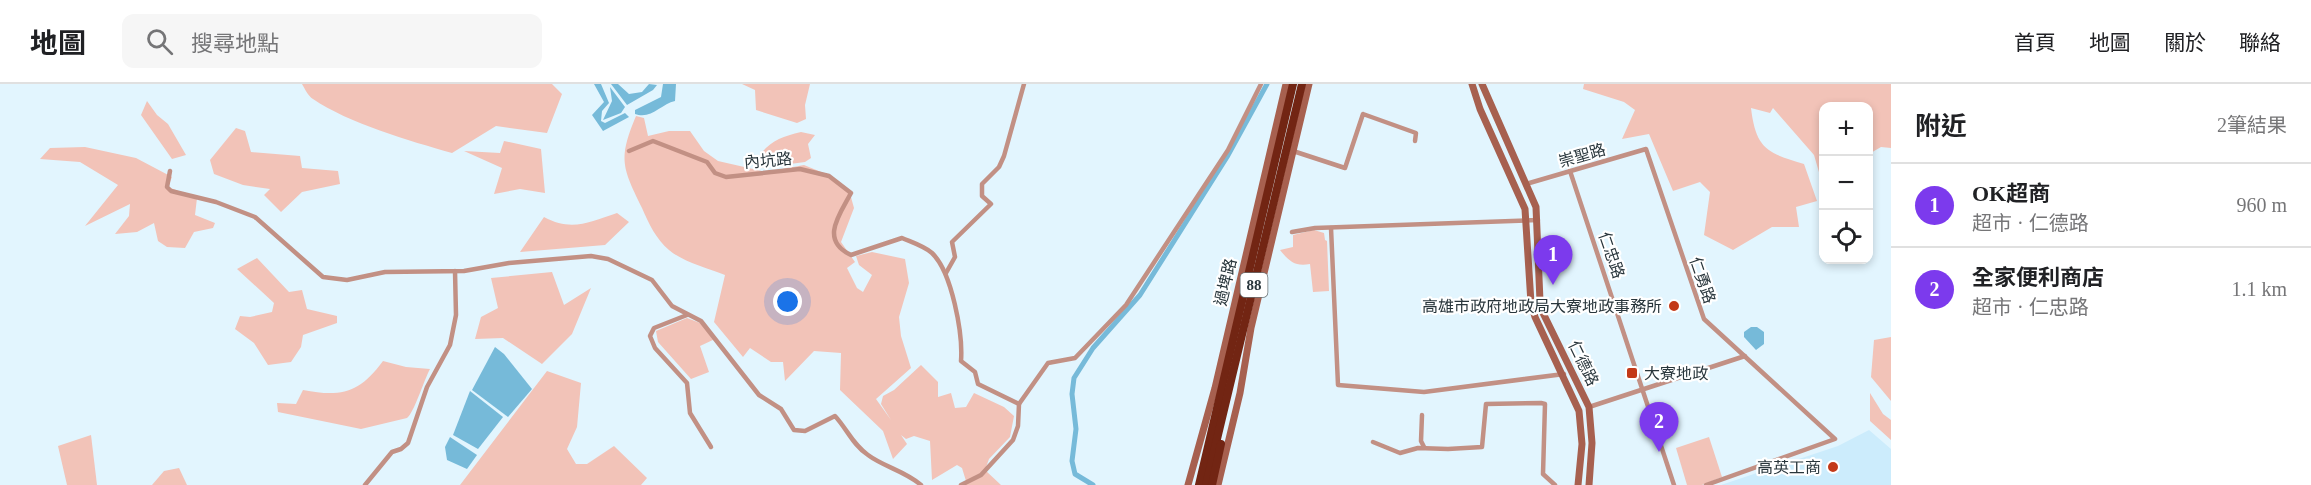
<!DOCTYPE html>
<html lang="zh-TW">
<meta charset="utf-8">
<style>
:root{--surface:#fff;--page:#f6f6f6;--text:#202124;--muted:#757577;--line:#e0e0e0;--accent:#7c3aed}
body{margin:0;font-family:"Times New Roman","Noto Sans TC",serif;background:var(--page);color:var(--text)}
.controls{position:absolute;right:18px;top:18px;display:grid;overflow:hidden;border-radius:12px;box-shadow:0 3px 9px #0003}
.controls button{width:54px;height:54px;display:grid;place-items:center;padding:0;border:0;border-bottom:2px solid var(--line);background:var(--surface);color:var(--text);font:30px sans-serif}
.you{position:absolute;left:788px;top:218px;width:21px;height:21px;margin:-15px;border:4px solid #fff;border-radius:50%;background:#1a73e8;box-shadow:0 0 0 9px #1a73e833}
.badge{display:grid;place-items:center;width:39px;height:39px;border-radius:50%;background:var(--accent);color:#fff;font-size:20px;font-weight:700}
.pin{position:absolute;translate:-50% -50px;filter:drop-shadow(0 2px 3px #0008)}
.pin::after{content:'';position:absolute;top:32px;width:21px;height:18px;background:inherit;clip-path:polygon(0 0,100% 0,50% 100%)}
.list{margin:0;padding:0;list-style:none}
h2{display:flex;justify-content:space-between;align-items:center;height:78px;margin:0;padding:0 24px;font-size:26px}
h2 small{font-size:20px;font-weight:400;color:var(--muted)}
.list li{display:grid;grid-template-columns:39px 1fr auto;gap:18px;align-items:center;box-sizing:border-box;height:84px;padding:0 24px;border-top:2px solid var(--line)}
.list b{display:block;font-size:22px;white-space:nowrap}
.list p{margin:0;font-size:20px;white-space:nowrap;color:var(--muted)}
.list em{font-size:20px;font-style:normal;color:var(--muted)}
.icon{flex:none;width:33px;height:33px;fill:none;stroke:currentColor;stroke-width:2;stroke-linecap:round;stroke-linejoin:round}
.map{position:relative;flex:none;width:1891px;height:401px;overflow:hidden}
header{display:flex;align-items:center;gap:36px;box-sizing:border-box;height:84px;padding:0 30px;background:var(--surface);border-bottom:2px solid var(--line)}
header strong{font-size:28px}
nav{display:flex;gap:33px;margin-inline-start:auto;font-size:21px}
.search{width:420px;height:54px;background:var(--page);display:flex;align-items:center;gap:15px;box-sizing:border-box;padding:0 21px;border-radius:12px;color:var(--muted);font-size:22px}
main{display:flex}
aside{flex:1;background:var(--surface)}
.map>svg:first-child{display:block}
.built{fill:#ccecfc}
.green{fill:#f2c3b8}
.water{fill:#76bad9}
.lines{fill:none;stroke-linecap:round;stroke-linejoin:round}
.canal{stroke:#76bad9;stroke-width:5}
.street{stroke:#c29084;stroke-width:4.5}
.secondary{stroke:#a7604f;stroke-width:7}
.highway{stroke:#722513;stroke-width:8}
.poi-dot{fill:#c33918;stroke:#fff;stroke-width:2}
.labels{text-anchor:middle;stroke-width:4.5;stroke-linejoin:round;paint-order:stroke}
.shield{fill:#fff;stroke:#697276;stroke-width:1.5}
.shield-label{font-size:15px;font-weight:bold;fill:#29363c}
.street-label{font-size:16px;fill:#29363c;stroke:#fff}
.poi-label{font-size:16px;fill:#29363c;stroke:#fff;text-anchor:end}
</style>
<header>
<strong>地圖</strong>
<div class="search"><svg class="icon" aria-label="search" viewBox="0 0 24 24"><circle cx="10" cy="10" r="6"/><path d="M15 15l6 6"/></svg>搜尋地點</div>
<nav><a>首頁</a><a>地圖</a><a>關於</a><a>聯絡</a></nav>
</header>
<main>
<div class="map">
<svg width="1891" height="401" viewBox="0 0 1891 401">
<rect width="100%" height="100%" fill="#e2f5fe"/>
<polygon class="built" points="1869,346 1891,365 1891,401 1721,401 1838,362"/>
<g class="green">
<path d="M302,0H552L562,10L547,49L496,42L452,69C410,57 348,39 313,15C308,12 305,5 302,0Z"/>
<polygon points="742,0 810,0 805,21 806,35 797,39 756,26 755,6"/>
<path d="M1584,0H1891V64L1881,63L1869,70L1868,22H1824L1823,102L1814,71L1773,24L1770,29L1751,24C1756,65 1767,69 1804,80L1817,117L1796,123L1799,143H1772L1733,166L1704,151L1710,108L1700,98L1673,107L1649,50L1622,55L1635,26L1624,18L1583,5Z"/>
<polygon points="147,17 157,31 168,40 186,71 172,75 141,31"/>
<path d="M636,32L644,34L648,52L669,47H690L704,67L718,77L766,88L804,81L826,90L849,106L854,124L841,158L855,178L847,184L857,204L863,208L872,191L859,181L856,172L872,168L905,175L909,199L899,233L901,252L911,284L876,315L891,336L881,320L883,312L894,306L921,281L938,298V313L951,309L955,324L966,323L974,309L1004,323L1014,332L1010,353L989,375L985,386L1001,401H963L966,397L962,384L957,381L932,396L930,357L914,352L906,355L901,351L907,360L893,375L883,347L840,306L841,269L814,267L785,297L783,278H771L750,264L743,273L714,238L725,191C708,184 683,178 669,166C656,155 649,140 642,124C622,83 618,75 636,32Z"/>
<polygon points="236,44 245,47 251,68 300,72 302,84 338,87 340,100 302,108 281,128 264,111 270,105 243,101 214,90 210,76"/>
<path d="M801,48L815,51L808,60L811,74L805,78L761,84L757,75C769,57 781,53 801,48Z"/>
<polygon points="504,57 541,65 545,109 520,105 494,110 502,84 464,67 500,69"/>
<polygon points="85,63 136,74 172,93 168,103 197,114 195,131 215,139 213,144 194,148 185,164 167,163 158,157 154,139 137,148 115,150 129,132 130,120 85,142 118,101 80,78 40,75 50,64"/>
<path d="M617,129L629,138L605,161L520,168L544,133C572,148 589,138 617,129Z"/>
<path d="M1314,146L1324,149L1325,156L1327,157L1329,207L1313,208L1310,180C1295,183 1289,177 1280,166L1293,163V151Z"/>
<polygon points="257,174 289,208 302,206 307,225 337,232 337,239 303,251 301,263 291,278 268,281 254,259 235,245 240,232 250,233 272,228 274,219 237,185"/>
<polygon points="552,188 564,221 591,204 572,250 542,280 503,254 475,255 481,233 498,224 491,194"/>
<polygon points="687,234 700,239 715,255 700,262 709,288 691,295 658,258 656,247"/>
<polygon points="1891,253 1891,317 1871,293 1874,256"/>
<path d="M383,277L406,283L430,285C424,296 414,329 407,334L361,345L278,328L277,319L296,320L303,306C340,313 359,310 383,277Z"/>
<polygon points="547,287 581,299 577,343 567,365 576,380 587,380 614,362 647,394 641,401 460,401"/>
<polygon points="1870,309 1883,330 1891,336 1891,356 1870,337"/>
<polygon points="91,351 97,401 67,401 58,362"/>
<polygon points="1709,353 1722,393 1702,401 1687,401 1676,364"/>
<polygon points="179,384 187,401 152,401 164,387"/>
</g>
<g class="water">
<polygon points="594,0 601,0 609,19 602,27 601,37 605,39 625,29 629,33 603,47 592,31 604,18"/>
<polygon points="611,0 618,0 629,10 642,8 649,0 657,1 653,6 627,21"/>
<path d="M663,0H676L675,17C661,20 651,36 635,30V26L661,13Z"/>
<polygon points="610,3 625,23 621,29 603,36 612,17"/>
<polygon points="1751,243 1757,243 1764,248 1764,260 1756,266 1744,253 1744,248"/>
<polygon points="495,263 504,270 532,305 508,333 472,306"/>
<polygon points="470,307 503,333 478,365 453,351"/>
<polygon points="450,353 477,371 467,385 447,376 445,363"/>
</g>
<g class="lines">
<polyline class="canal" points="1093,401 1075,390 1072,377 1076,345 1072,310 1074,294 1093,264 1140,211 1227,73 1267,0"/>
<g class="street">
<path d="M629,67L653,57L707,78L715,89L726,93L800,85L829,92L851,109C840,130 819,156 851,171L902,154C911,158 924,162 932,169C952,188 963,250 961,277L975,288L978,300L1019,320"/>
<polyline points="1293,67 1345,84 1363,30 1416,49 1415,57"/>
<path d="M170,87L167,103L171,107L216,118L255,133L323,193L347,196L385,188L464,187L509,179L591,172L608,175L652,196L672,222L701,237L759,311L781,325L794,346L805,347L835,332C847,345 853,361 868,371C884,383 905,387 921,401"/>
<polyline points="1570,87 1674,401"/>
<polyline points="1526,100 1646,65 1704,235 1835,355 1706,401"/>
<polyline points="1331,144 1338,301 1424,308 1564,290"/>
<polyline points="1292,148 1315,144 1538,136"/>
<polyline points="946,189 955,173 952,158 991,120 982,112 982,100 999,83 1004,72 1024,0"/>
<polyline points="687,231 654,244 650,252 655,264 687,299 690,329 711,363"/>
<polyline points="1589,323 1745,272"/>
<polyline points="1422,331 1421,357 1424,363"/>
<polyline points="1373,358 1400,369 1418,364 1448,365 1482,363 1486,320 1541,319 1545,320 1543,390 1555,401"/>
<polyline points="365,401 392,368 401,365 408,359 427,303 450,261 456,231 455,187"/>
<polyline points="961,401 981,391 1013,356 1018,342 1019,320 1048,279 1075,274 1126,221 1228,66 1261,0"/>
</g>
<g class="secondary">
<polyline points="1472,0 1480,25 1525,125 1531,219 1535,233 1579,327 1582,360 1578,401"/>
<polyline points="1482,0 1536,123 1540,217 1543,229 1589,323 1592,359 1589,401"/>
<polyline points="1188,401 1215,304 1286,0"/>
<polyline points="1218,401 1240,309 1251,244 1309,0"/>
</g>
<g class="highway">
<polyline points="1199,401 1293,0"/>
<polyline points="1206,401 1302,0"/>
<polyline points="1212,401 1221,360"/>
</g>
</g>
<g class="poi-dot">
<circle cx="1674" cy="222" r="6"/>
<rect x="1626" y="283" width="12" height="12" rx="3"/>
<circle cx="1833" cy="383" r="6"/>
</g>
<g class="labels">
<rect class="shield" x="1240.5" y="189" width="27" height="24" rx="4.5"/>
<g class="shield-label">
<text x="1254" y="206">88</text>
</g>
<g class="street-label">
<text transform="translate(1582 71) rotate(-16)" y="6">崇聖路</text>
<text transform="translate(768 76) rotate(-5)" y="6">內坑路</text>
<text transform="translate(1612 171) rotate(71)" y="6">仁忠路</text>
<text transform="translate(1703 196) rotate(71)" y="6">仁勇路</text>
<text transform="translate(1225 198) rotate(-77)" y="6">過埤路</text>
<text transform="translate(1584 279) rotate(64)" y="6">仁德路</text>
</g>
<g class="poi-label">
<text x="1662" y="228">高雄市政府地政局大寮地政事務所</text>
<text x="1644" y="295" text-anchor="start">大寮地政</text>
<text x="1821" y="389">高英工商</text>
</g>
</g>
</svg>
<div class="controls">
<button>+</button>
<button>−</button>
<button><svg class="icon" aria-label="locate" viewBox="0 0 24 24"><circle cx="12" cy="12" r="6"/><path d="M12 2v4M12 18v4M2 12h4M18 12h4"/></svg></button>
</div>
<div class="you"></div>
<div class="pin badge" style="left:1553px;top:201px">1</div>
<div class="pin badge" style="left:1659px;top:368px">2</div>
</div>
<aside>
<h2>附近<small>2筆結果</small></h2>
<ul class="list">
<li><span class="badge">1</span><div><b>OK超商</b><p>超市 · 仁德路</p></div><em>960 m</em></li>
<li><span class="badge">2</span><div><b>全家便利商店</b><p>超市 · 仁忠路</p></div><em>1.1 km</em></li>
</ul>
</aside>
</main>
